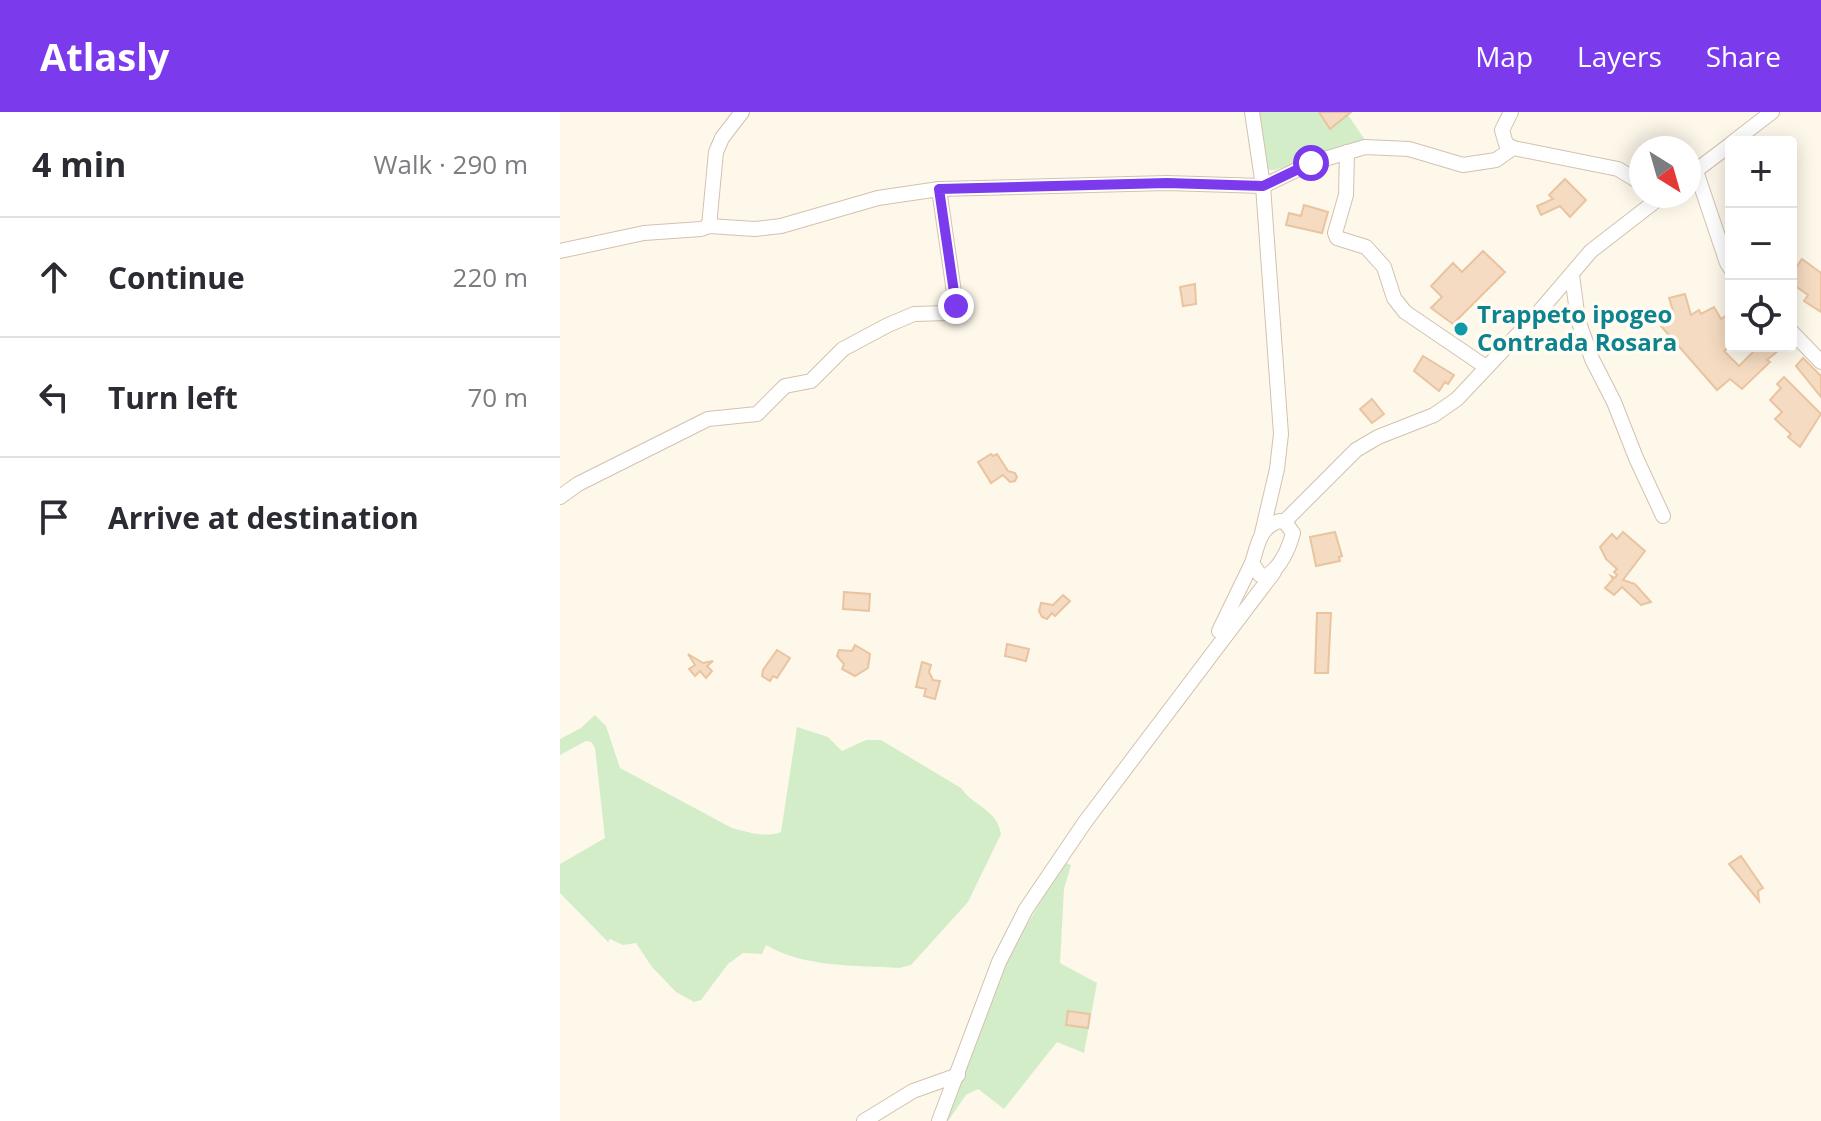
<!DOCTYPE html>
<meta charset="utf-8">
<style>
:root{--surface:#fff;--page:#f7f7f7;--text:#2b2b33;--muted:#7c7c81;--line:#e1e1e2;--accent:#7c3aed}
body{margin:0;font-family:"Open Sans",sans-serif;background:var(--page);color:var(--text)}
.controls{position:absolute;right:24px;top:24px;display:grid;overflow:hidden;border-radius:8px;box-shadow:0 4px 20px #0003}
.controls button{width:72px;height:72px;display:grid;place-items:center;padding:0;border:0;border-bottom:2px solid var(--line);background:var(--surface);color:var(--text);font:40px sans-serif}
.compass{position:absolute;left:1069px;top:24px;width:72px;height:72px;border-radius:50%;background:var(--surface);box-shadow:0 4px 20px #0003;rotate:143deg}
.stop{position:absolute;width:24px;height:24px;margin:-18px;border:6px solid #7c3aed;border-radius:50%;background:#fff}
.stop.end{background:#7c3aed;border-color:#fff;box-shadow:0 2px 8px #0008}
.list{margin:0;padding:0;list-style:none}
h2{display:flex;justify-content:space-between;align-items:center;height:104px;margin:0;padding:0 32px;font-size:34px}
h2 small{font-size:26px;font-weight:400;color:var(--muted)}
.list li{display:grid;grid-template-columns:52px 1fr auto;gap:24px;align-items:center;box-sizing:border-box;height:120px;padding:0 32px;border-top:2px solid var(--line)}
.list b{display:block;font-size:30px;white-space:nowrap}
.list em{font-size:26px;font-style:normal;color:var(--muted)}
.icon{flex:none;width:44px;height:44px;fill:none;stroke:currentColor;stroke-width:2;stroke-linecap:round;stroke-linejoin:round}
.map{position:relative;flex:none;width:1261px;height:1009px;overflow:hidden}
header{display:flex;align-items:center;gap:48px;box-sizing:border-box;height:112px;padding:0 40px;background:var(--accent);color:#fff}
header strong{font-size:38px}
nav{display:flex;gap:44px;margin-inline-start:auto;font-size:28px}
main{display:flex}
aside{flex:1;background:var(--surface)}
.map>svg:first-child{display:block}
.green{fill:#d3edc8}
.building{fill:#f5dbc1;stroke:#e9c4a0;stroke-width:2}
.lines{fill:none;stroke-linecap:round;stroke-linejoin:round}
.minor-casing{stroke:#d2c2af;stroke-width:16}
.minor{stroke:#fff;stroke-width:14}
.route{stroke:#7c3aed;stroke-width:10}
.culture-dot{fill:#0f9aa8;stroke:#fffcf3;stroke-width:3}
.labels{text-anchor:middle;stroke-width:7;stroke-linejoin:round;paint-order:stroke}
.culture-label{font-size:24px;font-weight:bold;fill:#0d838f;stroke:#fffcf3;text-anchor:start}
</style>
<header>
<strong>Atlasly</strong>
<nav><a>Map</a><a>Layers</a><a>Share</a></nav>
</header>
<main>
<aside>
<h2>4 min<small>Walk · 290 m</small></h2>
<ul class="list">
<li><svg class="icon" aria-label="ahead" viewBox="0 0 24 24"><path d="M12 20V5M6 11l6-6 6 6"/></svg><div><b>Continue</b></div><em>220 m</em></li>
<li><svg class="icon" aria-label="left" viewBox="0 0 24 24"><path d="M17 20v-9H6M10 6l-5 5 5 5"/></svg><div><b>Turn left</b></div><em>70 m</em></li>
<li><svg class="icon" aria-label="arrive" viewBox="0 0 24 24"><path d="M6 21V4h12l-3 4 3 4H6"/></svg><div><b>Arrive at destination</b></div></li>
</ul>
</aside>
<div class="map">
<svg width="1261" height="1009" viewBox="0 0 1261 1009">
<rect width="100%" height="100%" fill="#fef8eb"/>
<g class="green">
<polygon points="699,0 786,0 805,28 715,58 708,58"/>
<path d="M35,603L46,614L60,656L172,716C187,720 206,726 221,720L237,615L268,625L282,639L306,628H321L401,676C414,695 437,697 441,722L408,790L351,853L339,856C295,853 245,856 206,833L202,842L183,841L168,852L141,888L134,890L116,880L92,855L76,831L63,833L50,827L48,830L0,781V752L45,726L35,636L31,630L26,629L0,643V627L21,616Z"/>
<polygon points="504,750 511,753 504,777 500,851 537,871 524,941 497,930 444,997 418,977 406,983 388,1009 380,1009 440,858"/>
</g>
<g class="building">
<polygon points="759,0 791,0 770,17"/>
<polygon points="1005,67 1026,88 1010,105 1000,94 981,103 977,94 993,87 989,83"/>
<polygon points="744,93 768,100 762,121 726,113 729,101 741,104"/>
<polygon points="923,139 945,160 893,212 871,196 882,185 871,174 893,151 902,160"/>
<polygon points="1242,147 1261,161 1261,200 1244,189 1248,183 1231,171 1231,163"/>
<polygon points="635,172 636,192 623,194 620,175"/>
<polygon points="1125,182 1131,203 1139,198 1141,202 1154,195 1161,207 1171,200 1171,234 1164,239 1179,254 1199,234 1224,234 1207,248 1210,250 1182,277 1170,267 1157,278 1101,214 1114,202 1109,186"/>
<polygon points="863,244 894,263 888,272 885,270 879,279 854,259"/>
<polygon points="1243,246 1261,264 1261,285 1236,254"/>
<polygon points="1224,265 1261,302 1240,335 1228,325 1231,322 1215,307 1222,300 1210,288 1221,276 1217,272"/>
<polygon points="812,287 824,302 812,311 800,297"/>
<polygon points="431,342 433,344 437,342 448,359 455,361 457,365 455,369 450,370 443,363 431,371 418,350"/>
<polygon points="775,420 782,444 779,445 780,449 756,454 750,425"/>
<polygon points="1063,420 1085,439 1063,468 1075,472 1091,490 1081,493 1062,475 1054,483 1045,476 1053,467 1051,464 1055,466 1057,463 1054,460 1057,457 1046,447 1040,435 1052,422 1057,427"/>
<polygon points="284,480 310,482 309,499 283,497"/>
<polygon points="503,483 510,489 495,504 492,501 487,507 482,505 479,499 481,491 493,493"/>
<polygon points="757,501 771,501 768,561 755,561"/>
<polygon points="447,532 469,537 466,549 445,544"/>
<polygon points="295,533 310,542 308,556 295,564 282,557 284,552 277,544 279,538 292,539"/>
<polygon points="217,538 230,546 217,566 213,564 210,569 202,564 203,558"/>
<polygon points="128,542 143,551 153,549 147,554 152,559 146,566 140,559 135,564 129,557 135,553"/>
<polygon points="362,550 371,553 369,560 373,568 380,569 375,587 364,584 366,577 356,575"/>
<polygon points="1181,744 1203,776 1198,779 1199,789 1169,752"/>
<polygon points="508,899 530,902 528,916 506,913"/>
</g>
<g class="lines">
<g class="minor-casing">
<g id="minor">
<polyline points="692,0 703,74 721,322 717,357 702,421"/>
<polyline points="951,0 942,18 946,32 953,36"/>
<polyline points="1173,30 1212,0"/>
<polyline points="787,40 786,83 775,121 777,126 806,135 824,155 834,186 845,200 926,255"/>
<polyline points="1136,59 1167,151 1171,157"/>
<polyline points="1130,63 1171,32"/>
<polyline points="149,114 156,40 162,26 182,0"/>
<polyline points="0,139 84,121 141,117 149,114 195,117 221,114 318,86 379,77 607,71 703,74 751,51 805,35 849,37 903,53 936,48 953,36 1058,57 1081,71"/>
<polyline points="1012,163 1018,208 1032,247 1054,290 1076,346 1103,404"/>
<polyline points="1231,219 1261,250"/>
<polyline points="0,385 18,372 148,307 197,302 225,274 251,269 283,237 328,213 354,202 389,201 396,194 379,77"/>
<path d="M719,409L725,410L733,421C729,436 720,457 706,464L700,463L692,451C698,433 699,416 719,409Z"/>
<polyline points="724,410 796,338 818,325 874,303 897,287 978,201 1031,139 1102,84"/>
<polyline points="659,519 692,451"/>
<polyline points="304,1009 353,979 398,963"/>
<polyline points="379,1009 439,850 466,797 525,710 714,460"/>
</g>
</g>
<use href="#minor" class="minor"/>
</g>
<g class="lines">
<polyline class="route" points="396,194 379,77 607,71 703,74 751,51"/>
</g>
<circle class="culture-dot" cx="901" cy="217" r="8"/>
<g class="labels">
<g class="culture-label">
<text x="917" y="211">Trappeto ipogeo<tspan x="917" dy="28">Contrada Rosara</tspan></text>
</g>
</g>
</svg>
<div class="controls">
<button>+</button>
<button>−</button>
<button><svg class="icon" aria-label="locate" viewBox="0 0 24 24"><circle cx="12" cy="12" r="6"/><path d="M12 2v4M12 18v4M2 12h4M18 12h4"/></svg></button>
</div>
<svg class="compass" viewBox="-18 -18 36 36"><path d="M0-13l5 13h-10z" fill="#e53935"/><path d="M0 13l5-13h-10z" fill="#7c7c81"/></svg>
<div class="stop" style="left:751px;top:51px"></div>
<div class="stop end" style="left:396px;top:194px"></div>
</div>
</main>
